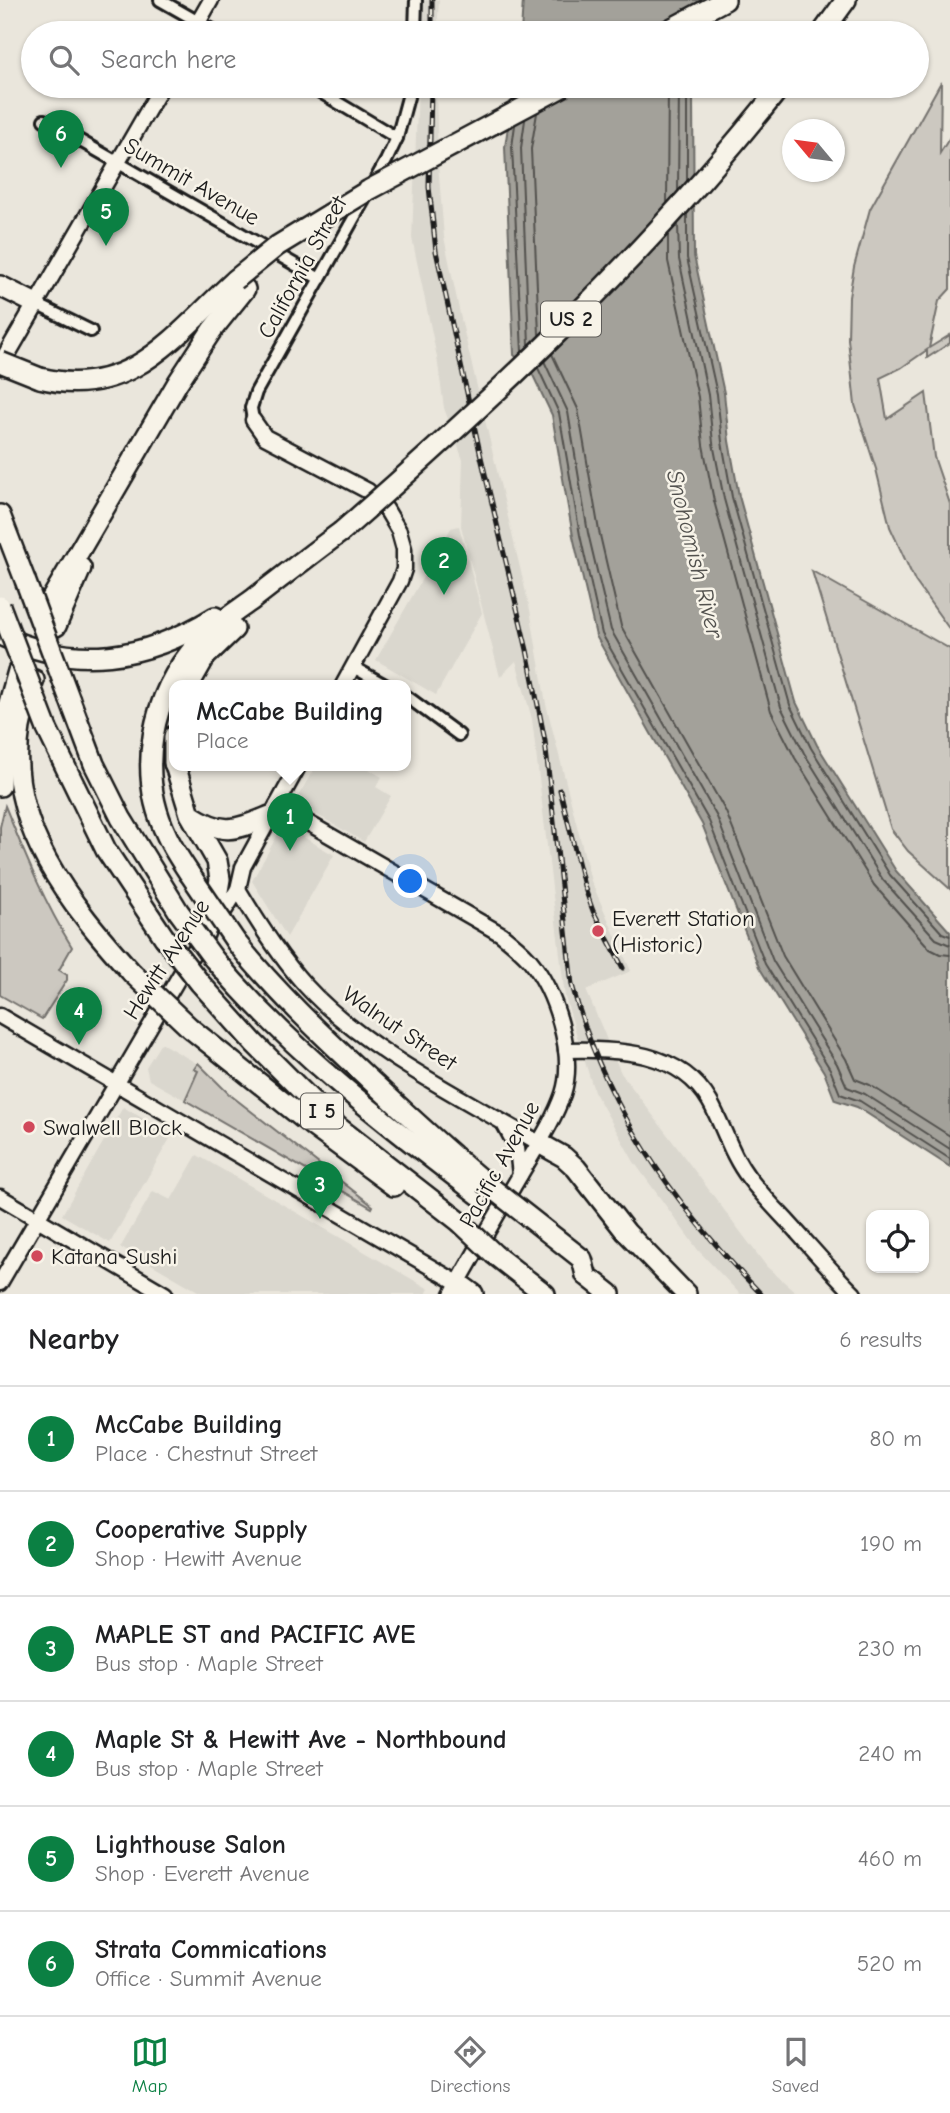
<!DOCTYPE html>
<meta charset="utf-8">
<style>
:root{--surface:#fff;--page:#f2f2f2;--text:#202124;--muted:#757577;--line:#e0e0e0;--accent:#0b8043}
body{margin:0;font-family:"Comic Neue",sans-serif;background:var(--page);color:var(--text)}
.controls{position:absolute;right:21px;bottom:21px;display:grid;overflow:hidden;border-radius:14px;box-shadow:0 2px 5px #0004}
.controls button{width:63px;height:63px;display:grid;place-items:center;padding:0;border:0;border-bottom:2px solid var(--line);background:var(--surface);color:var(--text);font:35px sans-serif}
.compass{position:absolute;left:782px;top:119px;width:63px;height:63px;border-radius:50%;background:var(--surface);box-shadow:0 2px 5px #0004;rotate:299deg}
.you{position:absolute;left:411px;top:882px;width:24px;height:24px;margin:-18px;border:5px solid #fff;border-radius:50%;background:#1a73e8;box-shadow:0 0 0 10px #1a73e833}
.badge{display:grid;place-items:center;width:46px;height:46px;border-radius:50%;background:var(--accent);color:#fff;font-size:23px;font-weight:700}
.pin{position:absolute;translate:-50% -58px;filter:drop-shadow(0 2px 4px #0008)}
.pin::after{content:'';position:absolute;top:37px;width:24px;height:21px;background:inherit;clip-path:polygon(0 0,100% 0,50% 100%)}
.popup{position:absolute;left:169px;top:680px;width:242px;height:91px;box-sizing:border-box;display:grid;place-content:center;border-radius:14px;background:var(--surface);filter:drop-shadow(0 2px 5px #0005);font-size:23px;white-space:nowrap;color:var(--muted)}
.popup b{font-size:26px;color:var(--text)}
.popup::after{content:'';position:absolute;left:50%;top:100%;margin-left:-14px;border:14px solid transparent;border-top-color:var(--surface)}
.list{margin:0;padding:0;list-style:none}
h2{display:flex;justify-content:space-between;align-items:center;height:91px;margin:0;padding:0 28px;font-size:30px}
h2 small{font-size:23px;font-weight:400;color:var(--muted)}
.list li{display:grid;grid-template-columns:46px 1fr auto;gap:21px;align-items:center;box-sizing:border-box;height:105px;padding:0 28px;border-top:2px solid var(--line)}
.list b{display:block;font-size:26px;white-space:nowrap}
.list p{margin:0;font-size:23px;white-space:nowrap;color:var(--muted)}
.list em{font-size:23px;font-style:normal;color:var(--muted)}
.icon{flex:none;width:38px;height:38px;fill:none;stroke:currentColor;stroke-width:2;stroke-linecap:round;stroke-linejoin:round}
.map{position:relative;flex:none;width:950px;height:1294px;overflow:hidden}
.search{position:absolute;background:var(--surface);box-shadow:0 2px 5px #0004;left:21px;right:21px;top:21px;height:77px;display:flex;align-items:center;gap:18px;box-sizing:border-box;padding:0 24px;border-radius:38px;color:var(--muted);font-size:26px}
.sheet{height:721px;background:var(--surface)}
nav{display:flex;justify-content:space-around;align-items:center;box-sizing:border-box;height:98px;border-top:2px solid var(--line);background:var(--surface);font-size:19px;color:var(--muted)}
nav a{display:grid;justify-items:center;gap:4px}
nav .on{color:var(--accent)}
.map>svg:first-child{display:block}
.built{fill:#dad7ce}
.green{fill:#ccc8c0;stroke:#74726e;stroke-width:2}
.water{fill:#a3a19a;stroke:#6d6c68;stroke-width:2}
.lines{fill:none;stroke-linecap:round;stroke-linejoin:round}
.shore{stroke:#52514e;stroke-width:2}
.street-casing{stroke:#1c1c1c;stroke-width:16}
.secondary-casing{stroke:#1c1c1c;stroke-width:19}
.primary-casing{stroke:#1c1c1c;stroke-width:21}
.highway-casing{stroke:#1c1c1c;stroke-width:24}
.street{stroke:#f7f3e8;stroke-width:10}
.secondary{stroke:#f7f3e8;stroke-width:14}
.primary{stroke:#f7f3e8;stroke-width:16}
.highway{stroke:#f7f3e8;stroke-width:19}
.rail-casing{stroke:#1c1c1c;stroke-width:5}
.rail{stroke:#f7f3e8;stroke-width:2.5;stroke-dasharray:8;stroke-linecap:butt}
.highway-bridge-casing{stroke:#1c1c1c;stroke-width:24;stroke-linecap:butt}
.highway-bridge{stroke:#f7f3e8;stroke-width:19}
.poi-dot{fill:#d1495b;stroke:#f7f3e8;stroke-width:2.5}
.labels{text-anchor:middle;stroke-width:5;stroke-linejoin:round;paint-order:stroke}
.shield{fill:#f7f3e8;stroke:#5e5c59;stroke-width:2}
.shield-label{font-size:21px;font-weight:bold;fill:#1c1c1c}
.street-label{font-size:23px;fill:#1c1c1c;stroke:#f7f3e8}
.poi-label{font-size:23px;fill:#1c1c1c;stroke:#f7f3e8;text-anchor:start}
.water-label{font-size:24px;font-style:italic;fill:#52514e;stroke:#f7f3e8}
</style>
<div class="map">
<svg width="950" height="1294" viewBox="0 0 950 1294">
<rect width="100%" height="100%" fill="#eae6dc"/>
<filter id="ink" filterUnits="userSpaceOnUse"><feTurbulence type="fractalNoise" baseFrequency=".0143" numOctaves="2"/><feDisplacementMap in="SourceGraphic" scale="14" xChannelSelector="R" yChannelSelector="G"/><feConvolveMatrix kernelMatrix="1 2 1 2 8 2 1 2 1" color-interpolation-filters="sRGB"/></filter>
<g filter="url(#ink)">
<g class="built">
<polygon points="420,0 439,0 437,33 420,33"/>
<polygon points="418,86 436,86 438,164 444,237 461,319 530,610 546,704 591,881 631,971 586,990 621,1073 767,1267 798,1294 740,1294 698,1250 634,1162 594,1091 565,997 532,719 516,661 500,677 461,526 463,460 444,408 437,357 412,238"/>
<polygon points="459,526 482,613 436,695 376,660 451,528"/>
<polygon points="316,765 362,765 382,777 376,787 391,796 364,842 295,802"/>
<polygon points="283,825 334,855 287,937 252,881"/>
<polygon points="161,1043 198,1064 195,1069 198,1071 185,1100 149,1080 146,1067"/>
<polygon points="123,1107 172,1135 110,1243 62,1215"/>
<polygon points="197,1155 429,1289 426,1294 203,1294 127,1250 120,1248 153,1191 171,1200"/>
</g>
<g class="green">
<polygon points="941,82 940,153 950,137 950,289 939,301 929,348 950,335 950,343 927,358 927,350 901,368 880,378 887,419 926,393 934,457 950,504 950,630 915,581 890,527 876,469 855,405 848,339 849,297 854,267 870,209"/>
<polygon points="812,571 950,649 950,889 908,851 891,829"/>
<path d="M5,806C25,855 44,902 72,947L59,970L67,975V980L42,1019L0,995V827Z"/>
<polygon points="198,1063 229,1094 373,1206 372,1208 185,1100 198,1071 194,1069"/>
</g>
<g class="water">
<polygon points="523,0 711,0 705,33 521,33"/>
<polygon points="514,86 695,86 693,95 694,256 724,393 729,441 739,496 796,702 817,745 896,871 950,932 950,1167 857,1107 835,1100 824,1072 759,967 702,824 596,636 573,536 552,415 529,367 514,355 505,147"/>
</g>
<g class="lines">
<g class="shore">
<polyline points="537,113 531,149 539,334"/>
<polyline points="525,120 521,148 529,344"/>
<polyline points="515,125 512,147 522,352"/>
<polyline points="687,181 687,86"/>
<polyline points="678,191 679,86"/>
<polyline points="667,202 668,86"/>
<polyline points="687,215 687,258 717,394 722,442 732,497 790,705 811,748 890,875 942,933 950,936"/>
<polyline points="678,224 679,259 708,395 713,443 724,499 781,707 804,753 883,880 936,939 950,945"/>
<polyline points="668,235 668,261 698,397 703,445 714,501 771,711 795,758 874,885 930,949 940,954 950,955"/>
<polyline points="552,354 578,409 599,531 621,626 726,812 783,956 846,1059 855,1079 870,1085 950,1136"/>
<polyline points="544,361 568,412 588,533 611,630 717,817 773,961 837,1064 847,1087 865,1094 950,1149"/>
<polyline points="538,368 559,413 580,535 602,634 709,821 765,964 830,1069 840,1094 860,1101 950,1159"/>
</g>
<g class="street-casing">
<g id="street">
<polyline points="160,0 218,33"/>
<polyline points="375,32 377,33"/>
<polyline points="415,33 416,0"/>
<polyline points="310,86 397,138"/>
<polyline points="44,120 320,279"/>
<polyline points="36,304 91,331"/>
<polyline points="253,420 251,408 256,392 386,161 397,138 411,86"/>
<polyline points="353,667 385,685"/>
<polyline points="406,696 459,735"/>
</g>
</g>
<g class="secondary-casing">
<g id="secondary">
<polyline points="192,33 211,0"/>
<polyline points="36,304 162,86"/>
<polyline points="253,420 265,437 368,491 386,509 399,531 404,549 404,569 400,581 343,685"/>
<path d="M277,805L501,934C511,942 521,950 529,959C555,990 576,1055 563,1094C554,1120 537,1146 523,1170C499,1211 475,1252 452,1294"/>
<path d="M238,889C258,923 279,956 305,985C364,1050 463,1098 539,1143"/>
<polyline points="0,1016 458,1283"/>
<path d="M566,1050C618,1049 680,1050 710,1102C724,1127 731,1155 749,1178C761,1194 775,1208 788,1222C810,1246 831,1271 854,1294"/>
<polyline points="504,1124 517,1148 520,1175"/>
<polyline points="0,1197 165,1294"/>
<polyline points="0,1283 204,934 223,913 238,889 243,867 299,765"/>
</g>
</g>
<g class="primary-casing">
<polyline id="primary" points="0,366 36,304"/>
</g>
<g class="highway-casing">
<g id="highway">
<polyline points="663,33 725,0"/>
<polyline points="822,33 846,0"/>
<polyline points="0,286 36,304"/>
<path d="M40,378C130,401 177,333 235,280"/>
<polyline points="0,515 25,580"/>
<polyline points="42,615 178,382 212,330 245,289"/>
<polyline points="56,626 81,568"/>
<path d="M0,635C75,671 145,660 215,617"/>
<path d="M34,680C29,695 23,711 20,727C4,824 71,905 132,973"/>
<polyline points="189,685 205,657 234,629"/>
<polyline points="70,700 94,764 121,818 179,912"/>
<polyline points="47,729 106,850 164,937"/>
<polyline points="174,736 174,763"/>
<polyline points="175,765 190,814 217,861 220,879 217,897 204,934"/>
<polyline points="0,786 2,728 18,671"/>
<path d="M191,815C224,836 235,830 270,816"/>
<path d="M189,873C181,861 173,849 167,836C136,773 151,695 198,643C213,626 234,613 252,600C282,577 311,554 341,532"/>
<path d="M236,942C276,992 321,1034 368,1078C406,1113 444,1149 484,1182"/>
<path d="M213,958C291,1051 384,1122 479,1195"/>
<polyline points="200,983 254,1043 338,1127 460,1222"/>
<polyline points="190,1028 314,1127 394,1186"/>
<polyline points="539,1143 564,1157 576,1168 626,1232 686,1294"/>
<polyline points="495,1255 545,1294"/>
<polyline points="586,1275 610,1294"/>
<polyline points="458,1283 473,1294"/>
</g>
</g>
<use href="#street" class="street"/>
<use href="#secondary" class="secondary"/>
<use href="#primary" class="primary"/>
<use href="#highway" class="highway"/>
<g class="rail-casing">
<g id="rail">
<polyline points="432,33 432,0"/>
<path d="M431,86L429,187L436,251L481,457L527,650L545,741L572,985C606,1110 673,1203 761,1294"/>
<polyline points="560,790 584,886 593,911 623,968"/>
</g>
</g>
<use href="#rail" class="rail"/>
<g class="highway-bridge-casing">
<g id="highway-bridge">
<polyline points="235,280 277,246 369,190 564,86"/>
<polyline points="0,362 40,378"/>
<path d="M341,532C498,395 652,250 781,86"/>
<polyline points="25,580 70,700"/>
<polyline points="0,606 47,729"/>
<polyline points="189,873 236,942"/>
<polyline points="179,912 213,958"/>
<polyline points="164,937 200,983"/>
<polyline points="132,973 190,1028"/>
<polyline points="484,1182 582,1259 586,1275"/>
<polyline points="460,1222 495,1255"/>
</g>
</g>
<use href="#highway-bridge" class="highway-bridge"/>
</g>
</g>
<g class="poi-dot">
<circle cx="598" cy="931" r="7"/>
<circle cx="29" cy="1127" r="7"/>
<circle cx="37" cy="1256" r="7"/>
</g>
<g class="labels">
<g class="shield">
<rect x="541" y="301.5" width="60" height="35" rx="5"/>
<rect x="301" y="1093.5" width="42" height="35" rx="5"/>
</g>
<g class="shield-label">
<text x="571" y="326">US 2</text>
<text x="322" y="1118">I 5</text>
</g>
<g class="street-label">
<text transform="translate(192 181) rotate(30)" y="8">Summit Avenue</text>
<text transform="translate(302 267) rotate(-61)" y="8">California Street</text>
<text transform="translate(166 959) rotate(-57)" y="8">Hewitt Avenue</text>
<text transform="translate(400 1028) rotate(34)" y="8">Walnut Street</text>
<text transform="translate(499 1164) rotate(-61)" y="8">Pacific Avenue</text>
</g>
<g class="poi-label">
<text x="612" y="926">Everett Station<tspan x="612" dy="26">(Historic)</tspan></text>
<text x="43" y="1135">Swalwell Block</text>
<text x="51" y="1264">Katana Sushi</text>
</g>
<g class="water-label">
<text transform="translate(695 554) rotate(76)" y="8">Snohomish River</text>
</g>
</g>
</svg>
<div class="controls">
<button><svg class="icon" aria-label="locate" viewBox="0 0 24 24"><circle cx="12" cy="12" r="6"/><path d="M12 2v4M12 18v4M2 12h4M18 12h4"/></svg></button>
</div>
<svg class="compass" viewBox="-18 -18 36 36"><path d="M0-13l5 13h-10z" fill="#e53935"/><path d="M0 13l5-13h-10z" fill="#757577"/></svg>
<div class="you"></div>
<div class="pin badge" style="left:290px;top:851px">1</div>
<div class="popup"><b>McCabe Building</b>Place</div>
<div class="pin badge" style="left:444px;top:595px">2</div>
<div class="pin badge" style="left:320px;top:1219px">3</div>
<div class="pin badge" style="left:79px;top:1045px">4</div>
<div class="pin badge" style="left:106px;top:246px">5</div>
<div class="pin badge" style="left:61px;top:168px">6</div>
<div class="search"><svg class="icon" aria-label="search" viewBox="0 0 24 24"><circle cx="10" cy="10" r="6"/><path d="M15 15l6 6"/></svg>Search here</div>
</div>
<section class="sheet">
<h2>Nearby<small>6 results</small></h2>
<ul class="list">
<li><span class="badge">1</span><div><b>McCabe Building</b><p>Place · Chestnut Street</p></div><em>80 m</em></li>
<li><span class="badge">2</span><div><b>Cooperative Supply</b><p>Shop · Hewitt Avenue</p></div><em>190 m</em></li>
<li><span class="badge">3</span><div><b>MAPLE ST and PACIFIC AVE</b><p>Bus stop · Maple Street</p></div><em>230 m</em></li>
<li><span class="badge">4</span><div><b>Maple St &amp; Hewitt Ave - Northbound</b><p>Bus stop · Maple Street</p></div><em>240 m</em></li>
<li><span class="badge">5</span><div><b>Lighthouse Salon</b><p>Shop · Everett Avenue</p></div><em>460 m</em></li>
<li><span class="badge">6</span><div><b>Strata Commications</b><p>Office · Summit Avenue</p></div><em>520 m</em></li>
</ul>
</section>
<nav>
<a class="on"><svg class="icon" aria-label="map" viewBox="0 0 24 24"><path d="M3 6l6-2 6 2 6-2v14l-6 2-6-2-6 2zM9 4v14M15 6v14"/></svg>Map</a>
<a><svg class="icon" aria-label="directions" viewBox="0 0 24 24"><path d="M12 3l9 9-9 9-9-9zM9 14v-3h6M13 9l2 2-2 2"/></svg>Directions</a>
<a><svg class="icon" aria-label="saved" viewBox="0 0 24 24"><path d="M7 4h10v16l-5-4-5 4z"/></svg>Saved</a>
</nav>
